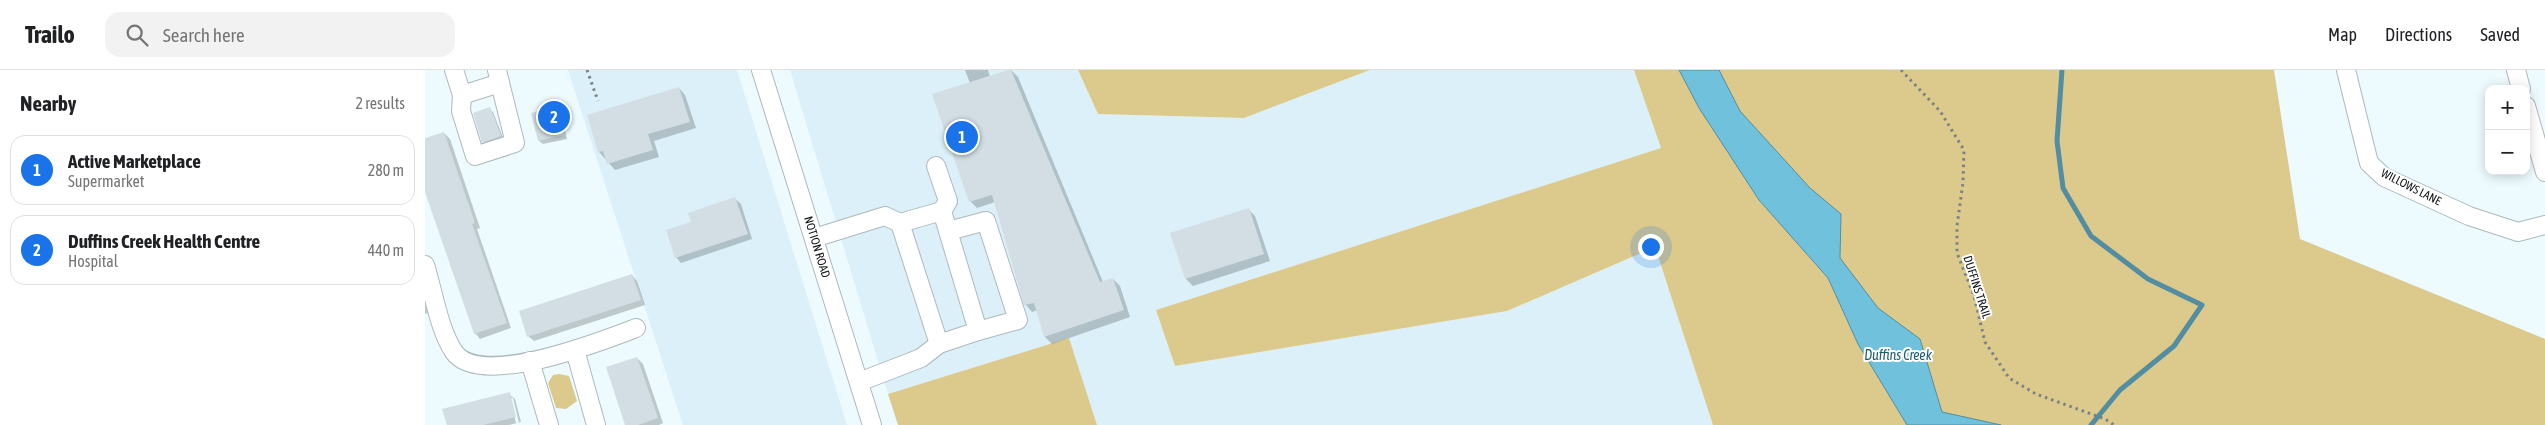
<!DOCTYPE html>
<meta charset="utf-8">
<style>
:root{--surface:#fff;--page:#f2f2f2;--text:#202124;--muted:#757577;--line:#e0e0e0;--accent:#1a73e8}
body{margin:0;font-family:"Asap Condensed",sans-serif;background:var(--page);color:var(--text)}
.controls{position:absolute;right:15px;top:15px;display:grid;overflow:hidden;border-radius:10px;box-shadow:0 2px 12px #0003}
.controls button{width:45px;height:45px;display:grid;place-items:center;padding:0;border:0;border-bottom:1px solid var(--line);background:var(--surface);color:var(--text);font:25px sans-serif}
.you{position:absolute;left:1225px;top:176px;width:18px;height:18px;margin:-12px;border:4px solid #fff;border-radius:50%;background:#1a73e8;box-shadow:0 0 0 8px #1a73e833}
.badge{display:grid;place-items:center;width:32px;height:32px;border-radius:50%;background:var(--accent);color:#fff;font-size:16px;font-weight:700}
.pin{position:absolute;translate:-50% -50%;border:2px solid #fff;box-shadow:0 1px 5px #0006}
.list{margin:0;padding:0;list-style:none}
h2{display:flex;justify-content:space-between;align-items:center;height:65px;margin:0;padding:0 20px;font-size:21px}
h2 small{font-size:16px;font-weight:400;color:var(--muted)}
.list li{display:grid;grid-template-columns:32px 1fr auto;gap:15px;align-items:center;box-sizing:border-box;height:70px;margin:0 10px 10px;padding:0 10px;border:1px solid var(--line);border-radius:15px}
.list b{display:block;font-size:19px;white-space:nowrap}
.list p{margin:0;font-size:16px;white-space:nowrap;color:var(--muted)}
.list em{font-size:16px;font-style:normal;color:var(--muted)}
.icon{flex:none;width:28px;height:28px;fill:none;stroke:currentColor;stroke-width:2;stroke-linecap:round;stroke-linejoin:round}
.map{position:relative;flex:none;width:2120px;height:355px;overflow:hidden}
header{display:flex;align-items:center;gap:30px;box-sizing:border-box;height:70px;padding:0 25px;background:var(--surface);border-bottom:1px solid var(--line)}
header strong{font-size:24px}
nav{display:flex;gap:28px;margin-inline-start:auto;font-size:18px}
.search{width:350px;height:45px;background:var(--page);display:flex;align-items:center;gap:12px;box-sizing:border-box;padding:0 18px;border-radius:15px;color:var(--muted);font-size:19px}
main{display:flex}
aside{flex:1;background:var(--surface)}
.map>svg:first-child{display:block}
.built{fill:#dbf0f8}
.green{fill:#dcca8c}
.water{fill:#70c1dc;stroke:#538da1}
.shadow{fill:#0003;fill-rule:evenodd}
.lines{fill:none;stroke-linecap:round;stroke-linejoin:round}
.stream{stroke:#538da1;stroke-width:5}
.building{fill:#d2dee3}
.minor-casing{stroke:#adb9bd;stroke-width:20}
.path{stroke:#7a8285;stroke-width:3;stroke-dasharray:2.5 4;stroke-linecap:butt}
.minor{stroke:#fff;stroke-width:18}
.labels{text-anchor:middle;stroke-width:4;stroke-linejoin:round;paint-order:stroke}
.street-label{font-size:12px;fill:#101416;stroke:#fff}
.water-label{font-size:14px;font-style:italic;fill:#1b5d70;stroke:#fff}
</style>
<header>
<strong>Trailo</strong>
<div class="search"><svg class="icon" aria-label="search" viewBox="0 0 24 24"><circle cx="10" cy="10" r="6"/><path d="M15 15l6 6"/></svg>Search here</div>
<nav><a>Map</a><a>Directions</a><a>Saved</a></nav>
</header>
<main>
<aside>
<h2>Nearby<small>2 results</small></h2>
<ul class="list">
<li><span class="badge">1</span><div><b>Active Marketplace</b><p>Supermarket</p></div><em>280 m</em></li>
<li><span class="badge">2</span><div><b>Duffins Creek Health Centre</b><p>Hospital</p></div><em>440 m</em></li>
</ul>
</aside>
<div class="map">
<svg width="2120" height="355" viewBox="0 0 2120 355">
<rect width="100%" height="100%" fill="#edfafe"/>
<g class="built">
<polygon points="143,0 312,0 422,355 258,355"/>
<polygon points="365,0 653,0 673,44 819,48 945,0 1209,0 1236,78 731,240 750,296 1082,241 1230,177 1288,355 672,355 644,268 463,324"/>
</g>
<g class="green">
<polygon points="653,0 945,0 819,48 673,44"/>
<polygon points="1209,0 1849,0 1875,169 2120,269 2120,355 1288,355 1230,177 1082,241 750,296 731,240 1236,78"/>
<polygon points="644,268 672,355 473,355 463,324"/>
<polygon points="134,304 144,306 152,331 141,339 131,338 123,313 128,305"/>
</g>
<polygon class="water" points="1254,0 1294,0 1315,41 1385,118 1416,144 1415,188 1453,238 1495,269 1517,342 1576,355 1482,355 1433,274 1403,208 1334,130 1274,38"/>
<g class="shadow">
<polygon points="540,0 563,0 565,7 586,0 593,7 678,212 688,209 695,216 705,247 627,274 620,267 613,240 607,242 601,235 570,132 552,138 545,131 545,13"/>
<polygon points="254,18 260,25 271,58 229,71 234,87 190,100 174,82"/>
<polygon points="64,38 68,42 79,70 62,76 58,72"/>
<polygon points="132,38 135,42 142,69 118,74 114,71"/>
<polygon points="19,63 25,69 55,158 52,159 86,258 55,269 50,263 0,118 0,70"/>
<polygon points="310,129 316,134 327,169 256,193 251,187 267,153"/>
<polygon points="823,139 830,146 845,191 768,216 761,209 747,164"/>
<polygon points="207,205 212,211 220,235 109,271 103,266"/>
<polygon points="0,228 5,242 0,244"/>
<polygon points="212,288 218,294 238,353 234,355 202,355"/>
<path d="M84,324L90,329L96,352L84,355H23ZM85,328H88L94,353H91Z"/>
</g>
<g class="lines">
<polyline class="stream" points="1637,0 1632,71 1638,118 1666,166 1723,209 1777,235 1749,276 1695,320 1666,355"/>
</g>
<g class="building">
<polygon points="583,0 586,0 675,212 688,208 699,240 619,267 609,233 599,235 567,125 544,132 507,24"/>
<polygon points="254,17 265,52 223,64 228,80 182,94 178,81 173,82 162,45"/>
<polygon points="65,37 76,66 57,73 48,43"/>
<polygon points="132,37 139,65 113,71 106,43"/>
<polygon points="19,62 50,153 47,154 82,253 49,264 0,122 0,68"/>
<polygon points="310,127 323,164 250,188 241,160 266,152 263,143"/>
<polygon points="824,138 839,184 760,209 745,163"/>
<polygon points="207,204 216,230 102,267 94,241"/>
<polygon points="212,287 233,348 213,355 200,355 181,297"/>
<polygon points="85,322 91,347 58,355 22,355 17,339"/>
</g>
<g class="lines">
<g class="minor-casing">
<g id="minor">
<polyline points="29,0 37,25 75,13 72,0"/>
<polyline points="336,0 447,355"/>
<polyline points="1921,0 1944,93 1959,107 2044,146 2093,162 2120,155"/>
<polyline points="2091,0 2096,19"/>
<polyline points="37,25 36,41 50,86 90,73 75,13"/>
<polyline points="2101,36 2120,102"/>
<polyline points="511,96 523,131 517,141"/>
<polyline points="523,161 561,151 593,250 553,261"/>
<polyline points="389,168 460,146 475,153 517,141 553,261 514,274 475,153"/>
<path d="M0,195C8,220 14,260 29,282C55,319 177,271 211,258"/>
<polyline points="150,280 171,355"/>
<polyline points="105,291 124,355"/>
<polyline points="434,312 496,288 514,274"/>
</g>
</g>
<g class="path">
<polyline points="162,0 173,31"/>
<polyline points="1476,0 1515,41 1539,80 1538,112 1532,156 1532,183 1549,226 1560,272 1584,308 1611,324 1680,349 1689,355"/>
</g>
<use href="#minor" class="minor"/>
</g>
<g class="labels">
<g class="street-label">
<text transform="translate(1986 117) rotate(27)" y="4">WILLOWS LANE</text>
<text transform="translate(392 177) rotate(73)" y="4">NOTION ROAD</text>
<text transform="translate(1552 217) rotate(72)" y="4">DUFFINS TRAIL</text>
</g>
<g class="water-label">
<text x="1473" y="290">Duffins Creek</text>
</g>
</g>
</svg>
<div class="controls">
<button>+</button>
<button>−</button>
</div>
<div class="you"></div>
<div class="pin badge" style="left:537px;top:67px">1</div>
<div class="pin badge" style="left:129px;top:47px">2</div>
</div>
</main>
